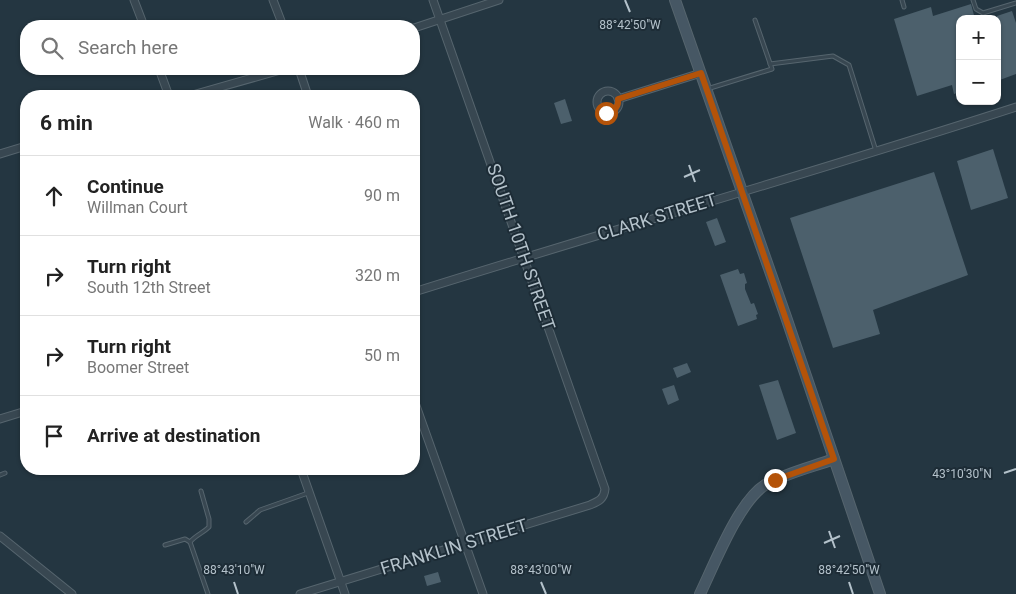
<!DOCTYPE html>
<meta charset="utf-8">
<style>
:root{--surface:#fff;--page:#f2f2f2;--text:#222;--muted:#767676;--line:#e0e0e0}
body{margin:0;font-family:Roboto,sans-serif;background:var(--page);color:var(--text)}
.controls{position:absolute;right:15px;top:15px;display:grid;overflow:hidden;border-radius:10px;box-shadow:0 1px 4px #0004}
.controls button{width:45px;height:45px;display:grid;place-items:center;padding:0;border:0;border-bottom:1px solid var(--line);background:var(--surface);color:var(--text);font:25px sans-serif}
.stop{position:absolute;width:15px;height:15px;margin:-11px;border:4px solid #b45309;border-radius:50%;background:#fff}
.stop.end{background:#b45309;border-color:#fff;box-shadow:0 1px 5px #0008}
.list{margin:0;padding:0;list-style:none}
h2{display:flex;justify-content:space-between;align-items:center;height:65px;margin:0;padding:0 20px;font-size:21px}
h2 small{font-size:16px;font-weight:400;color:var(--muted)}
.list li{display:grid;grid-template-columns:32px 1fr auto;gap:15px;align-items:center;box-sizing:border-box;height:80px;padding:0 20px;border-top:1px solid var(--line)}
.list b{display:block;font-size:19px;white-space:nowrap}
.list p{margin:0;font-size:16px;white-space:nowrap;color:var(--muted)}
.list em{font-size:16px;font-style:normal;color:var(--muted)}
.icon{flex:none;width:28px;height:28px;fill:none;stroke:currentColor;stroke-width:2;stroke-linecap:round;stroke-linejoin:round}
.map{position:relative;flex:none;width:1016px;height:594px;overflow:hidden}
.search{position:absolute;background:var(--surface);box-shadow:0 1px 4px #0004;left:20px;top:20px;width:400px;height:55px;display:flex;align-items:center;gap:12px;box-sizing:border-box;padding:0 18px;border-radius:20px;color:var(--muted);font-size:19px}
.panel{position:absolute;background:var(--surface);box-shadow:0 1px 4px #0004;left:20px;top:90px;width:400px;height:385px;border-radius:20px}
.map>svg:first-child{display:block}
.building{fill:#4c606c}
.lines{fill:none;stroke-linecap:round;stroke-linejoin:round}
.lane-casing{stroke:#56656e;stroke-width:5}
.street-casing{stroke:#56656e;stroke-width:9}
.secondary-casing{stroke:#56656e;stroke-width:12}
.lane{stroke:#384751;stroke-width:3}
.street{stroke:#384751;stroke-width:7}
.secondary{stroke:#465764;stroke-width:10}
.route{stroke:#b45309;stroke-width:6}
.ticks{fill:none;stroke:#b4c2cb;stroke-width:2}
.labels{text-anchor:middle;stroke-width:4;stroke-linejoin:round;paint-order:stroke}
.street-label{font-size:18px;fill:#b4c2cb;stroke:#1d2c36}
.ticks-label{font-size:12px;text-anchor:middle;fill:#b4c2cb;stroke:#1d2c36;stroke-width:4;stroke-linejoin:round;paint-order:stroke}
</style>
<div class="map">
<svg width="1016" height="594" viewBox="0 0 1016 594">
<rect width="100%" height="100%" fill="#243641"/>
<g class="building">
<polygon points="971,4 975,19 960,19 960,92 954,94 952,85 917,96 894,19 931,7 933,16"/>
<polygon points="1012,11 1016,23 1016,74 997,81 997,16"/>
<polygon points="565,99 572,121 561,124 554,103"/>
<polygon points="993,149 1008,198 971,210 957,161"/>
<polygon points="934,172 968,275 873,310 880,334 833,348 790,218"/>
<polygon points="717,218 726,242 715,246 706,222"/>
<polygon points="738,269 740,274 744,273 747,283 745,284 745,289 751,304 754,303 758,314 756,315 757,319 738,326 720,275"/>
<polygon points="687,363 691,372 677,378 673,368"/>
<polygon points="778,380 796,433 777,440 759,385"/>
<polygon points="674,385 679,400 668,405 662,389"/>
<polygon points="438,572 441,582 427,586 424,576"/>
</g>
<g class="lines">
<g class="lane-casing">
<g id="lane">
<polyline points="902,0 904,7"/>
<polyline points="973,0 976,9 983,13 1016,3"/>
<polyline points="770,64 833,56 849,65 876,151"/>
<polyline points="707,89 772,69 755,20"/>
<polyline points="87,469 88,471"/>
<polyline points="0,475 5,473"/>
<path d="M201,491L209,519V527C203,533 196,535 190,542L208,594"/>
<polyline points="246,522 260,510 308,493"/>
<polyline points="165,545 185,539 190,542"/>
</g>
</g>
<g class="street-casing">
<g id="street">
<polyline points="134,0 144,26"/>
<polyline points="273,0 283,26"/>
<polyline points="414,28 499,0"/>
<polyline points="159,69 169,96"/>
<polyline points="299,69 308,96"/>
<circle cx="608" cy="102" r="11"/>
<polyline points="189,96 284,69"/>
<polyline points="618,99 701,73"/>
<polyline points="0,154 26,146"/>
<path d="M414,292C614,229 816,172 1016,107"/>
<polyline points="414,400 483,594"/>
<polyline points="0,419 26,411"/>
<polyline points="301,469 345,594"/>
<polyline points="0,536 72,594"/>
<path d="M300,594L590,505C599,501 604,499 605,489L433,0"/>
</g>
</g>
<g class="secondary-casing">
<g id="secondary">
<polyline points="675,0 786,317 880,594"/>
<path d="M700,594C714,565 739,501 765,485C786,473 812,467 834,459"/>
</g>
</g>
<use href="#lane" class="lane"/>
<use href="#street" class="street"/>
<use href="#secondary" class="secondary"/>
</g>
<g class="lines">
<path class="route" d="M606,113C614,112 619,107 618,99L701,73L834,459L775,480"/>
</g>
<path class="ticks" d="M625,0L630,12M689,165L695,182M684,177L700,170M1004,473L1016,469M829,531L835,548M824,543L840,536M234,582L238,594M541,582L546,594M849,582L853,594"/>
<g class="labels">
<g class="street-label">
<text transform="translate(657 217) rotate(-17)" y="6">CLARK STREET</text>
<text transform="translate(521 247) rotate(71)" y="6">SOUTH 10TH STREET</text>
<text transform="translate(454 547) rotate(-17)" y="6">FRANKLIN STREET</text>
</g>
</g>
<g class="ticks-label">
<text x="630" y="29">88°42'50"W</text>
<text x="962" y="478">43°10'30"N</text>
<text x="234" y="574">88°43'10"W</text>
<text x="541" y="574">88°43'00"W</text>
<text x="849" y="574">88°42'50"W</text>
</g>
</svg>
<div class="controls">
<button>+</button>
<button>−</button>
</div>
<div class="stop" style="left:606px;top:113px"></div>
<div class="stop end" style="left:775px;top:480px"></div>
<div class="search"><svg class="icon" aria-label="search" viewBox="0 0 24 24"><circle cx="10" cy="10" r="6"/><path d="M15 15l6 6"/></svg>Search here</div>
<section class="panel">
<h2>6 min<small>Walk · 460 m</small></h2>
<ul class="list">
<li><svg class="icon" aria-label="ahead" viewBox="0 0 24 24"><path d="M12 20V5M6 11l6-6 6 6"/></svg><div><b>Continue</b><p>Willman Court</p></div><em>90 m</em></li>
<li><svg class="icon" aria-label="right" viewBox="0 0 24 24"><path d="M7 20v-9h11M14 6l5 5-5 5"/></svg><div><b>Turn right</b><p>South 12th Street</p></div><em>320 m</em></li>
<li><svg class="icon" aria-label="right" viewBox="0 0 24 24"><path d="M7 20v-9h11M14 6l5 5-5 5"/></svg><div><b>Turn right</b><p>Boomer Street</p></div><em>50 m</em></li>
<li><svg class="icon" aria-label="arrive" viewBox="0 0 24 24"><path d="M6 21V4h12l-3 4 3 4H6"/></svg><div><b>Arrive at destination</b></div></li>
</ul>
</section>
</div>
